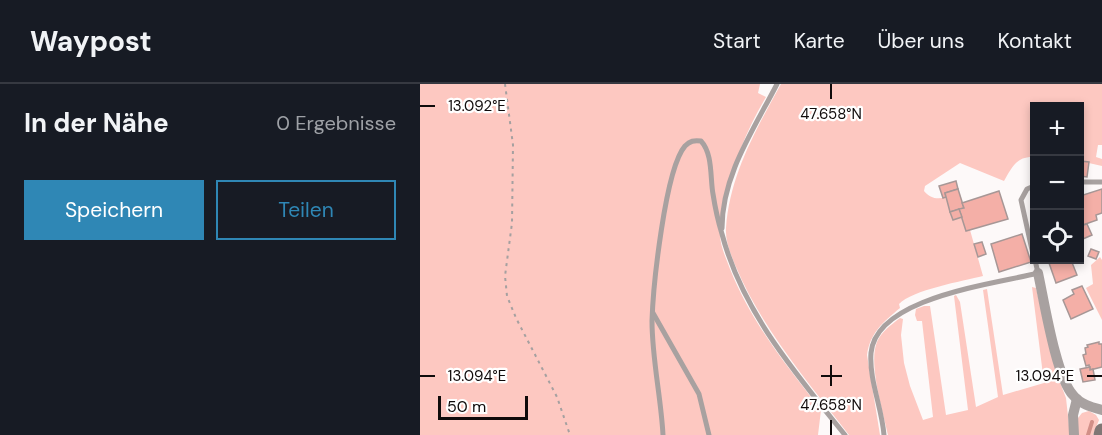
<!DOCTYPE html>
<html lang="de">
<meta charset="utf-8">
<style>
:root{--surface:#171b24;--page:#242831;--text:#f1f3f6;--muted:#9ea1a6;--line:#363941;--accent:#2f87b5}
body{margin:0;font-family:"DM Sans",sans-serif;background:var(--page);color:var(--text)}
.controls{position:absolute;right:18px;top:18px;display:grid;overflow:hidden;border-radius:0px;box-shadow:0 3px 9px #0003}
.controls button{width:54px;height:54px;display:grid;place-items:center;padding:0;border:0;border-bottom:2px solid var(--line);background:var(--surface);color:var(--text);font:30px sans-serif}
.scale{position:absolute;left:18px;bottom:15px;width:90px;box-sizing:border-box;padding-left:6px;border:3px solid #100b0b;border-top:0;font-size:16px;line-height:21px;white-space:nowrap;color:#100b0b;-webkit-text-stroke:4px #fff;paint-order:stroke}
.list{margin:0;padding:0;list-style:none}
h2{display:flex;justify-content:space-between;align-items:center;height:78px;margin:0;padding:0 24px;font-size:26px}
h2 small{font-size:20px;font-weight:400;color:var(--muted)}
.actions{display:flex;gap:12px;padding:18px 24px}
.actions a{flex:1;padding:14px 0;border:2px solid var(--accent);border-radius:0px;text-align:center;font-size:21px;color:var(--accent)}
.actions .main{background:var(--accent);color:#fff}
.icon{flex:none;width:33px;height:33px;fill:none;stroke:currentColor;stroke-width:2;stroke-linecap:round;stroke-linejoin:round}
.map{position:relative;flex:none;width:682px;height:351px;overflow:hidden}
header{display:flex;align-items:center;gap:36px;box-sizing:border-box;height:84px;padding:0 30px;background:var(--surface);border-bottom:2px solid var(--line)}
header strong{font-size:28px}
nav{display:flex;gap:33px;margin-inline-start:auto;font-size:21px}
main{display:flex}
aside{flex:1;background:var(--surface)}
.map>svg:first-child{display:block}
.green{fill:#fdc8c1}
.lines{fill:none;stroke-linecap:round;stroke-linejoin:round}
.stream{stroke:#d28f88;stroke-width:4}
.building{fill:#f4afa7;stroke:#a79796;stroke-width:1.5}
.path{stroke:#a5a0a0;stroke-width:2;stroke-dasharray:3 4.5;stroke-linecap:butt}
.service{stroke:#a8a1a0;stroke-width:5}
.minor{stroke:#a8a1a0;stroke-width:10}
.secondary{stroke:#807675;stroke-width:15}
.ticks{fill:none;stroke:#100b0b;stroke-width:2}
.ticks-label{font-size:15px;text-anchor:middle;fill:#100b0b;stroke:#fff;stroke-width:4.5;stroke-linejoin:round;paint-order:stroke}
</style>
<header>
<strong>Waypost</strong>
<nav><a>Start</a><a>Karte</a><a>Über uns</a><a>Kontakt</a></nav>
</header>
<main>
<aside>
<h2>In der Nähe<small>0 Ergebnisse</small></h2>
<ul class="list">
</ul>
<div class="actions"><a class="main">Speichern</a><a>Teilen</a></div>
</aside>
<div class="map">
<svg width="682" height="351" viewBox="0 0 682 351">
<rect width="100%" height="100%" fill="#fdf9f9"/>
<g class="green">
<path d="M0,0H340L338,9L346,13C327,45 314,77 306,114C303,126 299,137 300,150C300,162 306,174 310,185C331,238 366,281 401,326L398,351H0Z"/>
<path d="M361,0H682V61H678L676,73L682,75V82L660,77V22H614V73C597,72 592,83 584,97L540,79L505,102L504,107C510,114 517,116 526,113L533,136L542,133L546,147L550,146L563,192C543,197 492,206 479,220L480,224C463,238 450,249 447,271L460,351H429L422,342C383,292 341,242 316,183C311,171 305,157 306,144C310,90 336,46 361,0Z"/>
<polygon points="680,173 682,176 682,236 666,204 673,200 671,181"/>
<path d="M612,203L616,204L636,288L646,314L650,351H468C463,328 448,279 457,258C462,247 471,241 480,234L483,235L481,251L484,279L490,302L503,336L513,333L502,237H497L495,231L496,225L504,222H510L526,331L548,326L534,212L536,211L540,218L556,323L578,313L563,206L567,205L583,311L624,299Z"/>
<polygon points="669,327 676,331 679,336 673,351 658,351 658,334 662,329"/>
</g>
<g class="lines">
<polyline class="stream" points="668,351 672,338"/>
</g>
<g class="building">
<polygon points="660,77 669,78 667,93 660,92"/>
<polygon points="536,97 538,105 525,109 526,113 523,114 519,102"/>
<polygon points="538,105 544,124 530,128 525,109"/>
<polygon points="682,105 682,129 676,131 677,136 660,142 660,112"/>
<polygon points="579,107 588,135 546,147 539,125 544,124 542,119"/>
<polygon points="539,125 542,133 533,136 530,128"/>
<polygon points="667,140 672,151 663,155 660,142"/>
<polygon points="602,150 611,178 579,188 571,160"/>
<polygon points="562,158 566,170 558,173 554,160"/>
<polygon points="671,165 679,168 676,175 668,172"/>
<polygon points="628,176 651,176 657,191 636,199"/>
<polygon points="662,202 673,225 651,235 643,216 654,210 652,206"/>
<polygon points="679,258 679,260 682,260 682,283 670,286 669,281 666,282 663,271 666,270 665,264 668,263 667,261"/>
<polygon points="670,283 670,286 673,285 675,296 663,298 660,285"/>
</g>
<g class="lines">
<polyline class="path" points="85,0 93,61 92,139 85,192 87,212 96,234 137,313 150,351"/>
<g class="service">
<polyline points="660,98 682,98"/>
<polyline points="614,102 607,105 601,116 614,175"/>
<path d="M302,144C302,91 334,45 357,0"/>
<polyline points="233,229 279,310 289,351"/>
<path d="M243,351C241,313 232,275 232,237C233,204 245,85 265,62C270,57 274,56 281,57C293,70 290,94 293,110C295,123 298,137 302,150C322,227 376,290 425,351"/>
<path d="M464,351C462,324 449,296 451,269C456,213 575,200 618,189L615,176"/>
</g>
<g class="minor">
<path d="M618,189C624,216 636,293 653,311C660,320 671,323 682,326"/>
<polyline points="654,351 653,331 657,315"/>
</g>
<polyline class="secondary" points="681,351 682,347"/>
</g>
<path class="ticks" d="M411,0V15M0,22H15M411,281V302M0,292H15M401,292H422M667,292H682M411,336V351"/>
<g class="ticks-label">
<text x="57" y="27">13.092°E</text>
<text x="411" y="35">47.658°N</text>
<text x="57" y="297">13.094°E</text>
<text x="625" y="297">13.094°E</text>
<text x="411" y="326">47.658°N</text>
</g>
</svg>
<div class="controls">
<button>+</button>
<button>−</button>
<button><svg class="icon" aria-label="locate" viewBox="0 0 24 24"><circle cx="12" cy="12" r="6"/><path d="M12 2v4M12 18v4M2 12h4M18 12h4"/></svg></button>
</div>
<div class="scale">50 m</div>
</div>
</main>
